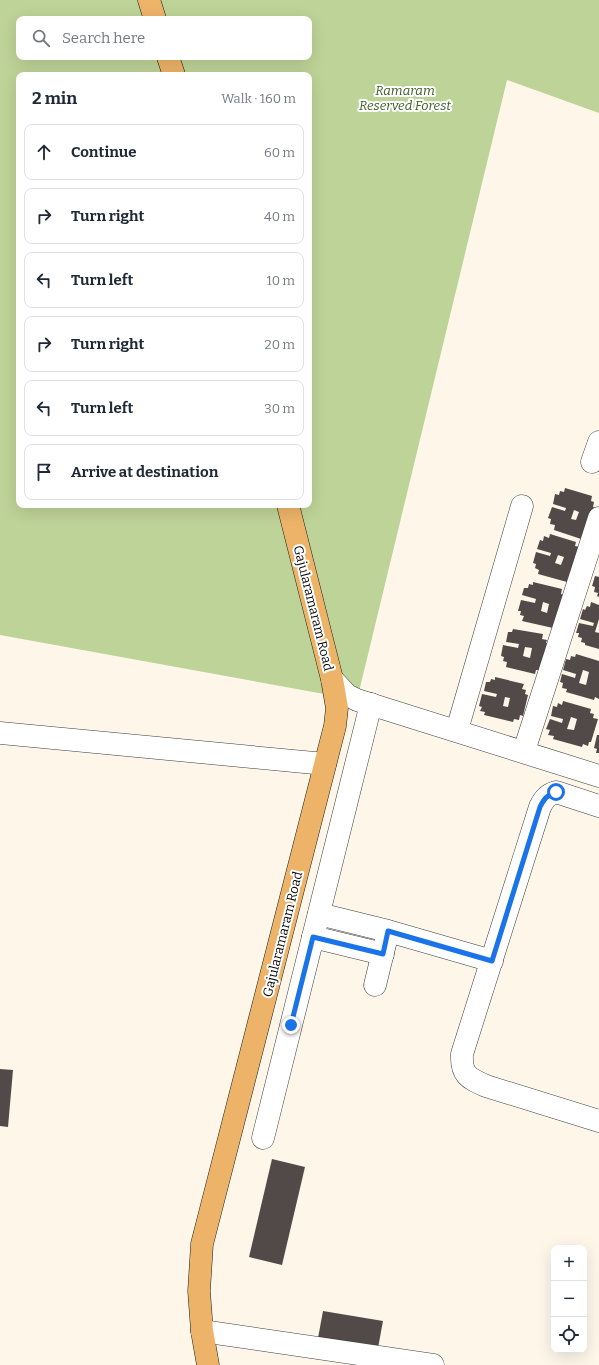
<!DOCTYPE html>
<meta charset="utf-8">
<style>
:root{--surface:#fff;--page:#f2f2f3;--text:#1f2937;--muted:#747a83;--line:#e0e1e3}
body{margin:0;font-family:Bitter,serif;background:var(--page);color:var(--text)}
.controls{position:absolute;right:12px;bottom:12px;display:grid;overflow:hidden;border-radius:8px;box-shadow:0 4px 16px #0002}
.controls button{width:36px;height:36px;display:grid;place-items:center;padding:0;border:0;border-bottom:1px solid var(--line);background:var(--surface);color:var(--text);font:20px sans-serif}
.stop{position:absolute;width:12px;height:12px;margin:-9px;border:3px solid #1a73e8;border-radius:50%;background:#fff}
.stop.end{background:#1a73e8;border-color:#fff;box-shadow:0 1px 4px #0008}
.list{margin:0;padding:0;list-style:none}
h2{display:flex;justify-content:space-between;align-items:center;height:52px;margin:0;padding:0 16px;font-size:17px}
h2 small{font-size:13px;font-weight:400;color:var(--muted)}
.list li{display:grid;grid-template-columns:26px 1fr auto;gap:12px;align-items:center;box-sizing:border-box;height:56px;margin:0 8px 8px;padding:0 8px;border:1px solid var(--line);border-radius:8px}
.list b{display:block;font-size:15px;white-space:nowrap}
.list em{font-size:13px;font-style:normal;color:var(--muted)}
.icon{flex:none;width:22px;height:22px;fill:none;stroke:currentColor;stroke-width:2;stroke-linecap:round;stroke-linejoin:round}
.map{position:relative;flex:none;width:599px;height:1365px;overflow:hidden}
.search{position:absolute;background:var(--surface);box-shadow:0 4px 16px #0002;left:16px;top:16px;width:296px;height:44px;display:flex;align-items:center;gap:10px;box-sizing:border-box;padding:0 14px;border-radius:8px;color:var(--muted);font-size:15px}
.panel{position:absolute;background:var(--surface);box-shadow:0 4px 16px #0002;left:16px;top:72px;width:296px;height:436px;border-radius:8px}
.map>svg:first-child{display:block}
.forest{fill:#bed397;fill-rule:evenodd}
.building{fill:#524a48;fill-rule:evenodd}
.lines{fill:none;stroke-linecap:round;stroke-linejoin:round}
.minor-casing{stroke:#3d3d3d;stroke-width:23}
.major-casing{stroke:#1b1b1b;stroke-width:23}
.minor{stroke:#fff;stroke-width:22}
.major{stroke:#edb469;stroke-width:22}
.route{stroke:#1a73e8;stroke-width:5}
.labels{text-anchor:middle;stroke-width:4;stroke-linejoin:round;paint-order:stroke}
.park-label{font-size:13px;font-style:italic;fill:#385c21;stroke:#fff}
.street-label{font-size:13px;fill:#0a0a0a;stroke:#fff}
</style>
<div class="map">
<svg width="599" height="1365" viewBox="0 0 599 1365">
<rect width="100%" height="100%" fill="#fdf6e9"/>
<path class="forest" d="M0,0H599V113L507,80L357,700L0,635ZM19,19H309V57H19ZM19,75H309V505H19Z"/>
<g class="building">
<path d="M565,488L592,496L591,501L594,502L593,507L598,509L581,539L554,530L555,525L550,524L551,519L548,518L552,507L565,511L566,508L553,504L555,494L559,495L560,491L564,492ZM574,510L579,512L576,520L571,519Z"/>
<path d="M550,534L576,542L575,546L580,547L571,579L568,578L567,582L538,574L539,570L535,568L536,564L533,563L536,552L550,556L551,553L537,549L540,540L543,541L544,536L549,538ZM558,555L564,557L561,565L555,563Z"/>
<polygon points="595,576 599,577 599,597 597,596 598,593 594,592 595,587 592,586"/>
<path d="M533,582L562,589L561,594L564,595L553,628L522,621L524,616L520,615L521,611H518L521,600L535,603L536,599L522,595L524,588H528L529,584L533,585ZM543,602L549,604L547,613L541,611Z"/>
<polygon points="591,602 599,605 599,619 595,632 599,633 599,649 585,645 585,643 581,642 582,638 578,637 579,633 576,633 579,623 593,626 594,623 580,619 583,609 585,610 587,606 590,607"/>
<path d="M513,629L543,634L542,639L547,640L546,643L550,644L540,670H536L535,674L506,667L507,662L503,661L504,657L501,656L503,645L518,648L519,644L506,642L508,632H512ZM525,647L532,648L530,658L523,656Z"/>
<path d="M576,654L599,661V699L595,697L594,700L566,692L567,689L562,688L563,683L560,682L562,674L575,678L576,674L563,670L566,659L570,660L571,656L575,657ZM583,670L589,672L586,685L579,683Z"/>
<path d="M495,677L524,684L522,689L526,690L525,694L528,695L523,716L520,715L519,720L514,719L513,722L484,715L485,712L480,711L482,707L479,706L482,694L496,697L497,694L484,691L486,682H490L491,679L495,680ZM505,697L510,698L508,707L503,706Z"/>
<path d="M563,701L591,709L590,713L594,714L593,718L598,719L591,742H589L588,746L583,744L582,747L553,739L554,736L548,735L550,730L546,729L550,719L562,723L563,719L551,716L553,706L557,707L558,703L562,705ZM571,717L577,719L574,730L567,729Z"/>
<polygon points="597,735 599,735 599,753 596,753 597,749 594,748"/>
<polygon points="0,1069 13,1070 8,1127 0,1126"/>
<polygon points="272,1159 305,1167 282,1265 249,1257"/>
<polygon points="323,1311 383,1321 378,1348 318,1338"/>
</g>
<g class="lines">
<g class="minor-casing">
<g id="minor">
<polyline points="592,462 599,442"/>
<polyline points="332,679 347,695 357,700 599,776"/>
<polyline points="457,730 522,506"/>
<polyline points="0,733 325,764"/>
<polyline points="524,751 599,518"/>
<path d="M599,806L556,792C547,795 544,799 540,807L462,1054C461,1075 468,1078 486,1086L599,1121"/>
<polyline points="319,914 388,931 492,961"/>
<polyline points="313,937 383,954"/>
<polyline points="375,985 386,940"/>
<polyline points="263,1138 371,704"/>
<polyline points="202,1331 433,1365"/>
</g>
</g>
<g class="major-casing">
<g id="major">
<polyline points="149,0 155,19"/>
<polyline points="168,57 174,75"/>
<polyline points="208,1365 202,1331 199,1291 202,1244 335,726 337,708 332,679 288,505"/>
</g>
</g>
<use href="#minor" class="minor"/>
<use href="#major" class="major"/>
</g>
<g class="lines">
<path class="route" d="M291,1025L313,937L383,954L388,931L492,961L540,807C544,799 547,795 556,792"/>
</g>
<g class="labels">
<g class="park-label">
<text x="405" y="95">Ramaram<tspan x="405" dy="15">Reserved Forest</tspan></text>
</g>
<g class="street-label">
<text transform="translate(314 608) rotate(76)" y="5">Gajularamaram Road</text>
<text transform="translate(282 934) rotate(-76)" y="5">Gajularamaram Road</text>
</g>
</g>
</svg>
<div class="controls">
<button>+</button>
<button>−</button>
<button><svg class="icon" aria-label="locate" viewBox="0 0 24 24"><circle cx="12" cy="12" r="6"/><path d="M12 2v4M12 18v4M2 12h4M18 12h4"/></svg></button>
</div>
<div class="stop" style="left:556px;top:792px"></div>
<div class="stop end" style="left:291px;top:1025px"></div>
<div class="search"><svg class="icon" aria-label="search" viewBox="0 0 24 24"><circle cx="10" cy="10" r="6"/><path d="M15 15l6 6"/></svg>Search here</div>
<section class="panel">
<h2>2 min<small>Walk · 160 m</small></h2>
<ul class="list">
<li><svg class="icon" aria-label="ahead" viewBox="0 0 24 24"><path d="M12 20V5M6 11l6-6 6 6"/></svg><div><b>Continue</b></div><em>60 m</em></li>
<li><svg class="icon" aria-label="right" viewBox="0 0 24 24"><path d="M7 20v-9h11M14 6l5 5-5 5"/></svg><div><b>Turn right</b></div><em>40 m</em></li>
<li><svg class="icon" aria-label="left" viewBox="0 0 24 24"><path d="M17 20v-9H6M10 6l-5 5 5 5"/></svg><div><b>Turn left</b></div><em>10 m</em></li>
<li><svg class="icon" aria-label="right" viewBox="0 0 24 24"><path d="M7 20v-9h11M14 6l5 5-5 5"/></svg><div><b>Turn right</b></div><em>20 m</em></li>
<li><svg class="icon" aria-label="left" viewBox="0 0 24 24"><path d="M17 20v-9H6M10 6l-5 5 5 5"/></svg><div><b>Turn left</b></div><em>30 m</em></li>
<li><svg class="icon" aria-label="arrive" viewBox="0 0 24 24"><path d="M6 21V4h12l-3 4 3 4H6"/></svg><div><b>Arrive at destination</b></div></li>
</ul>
</section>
</div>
